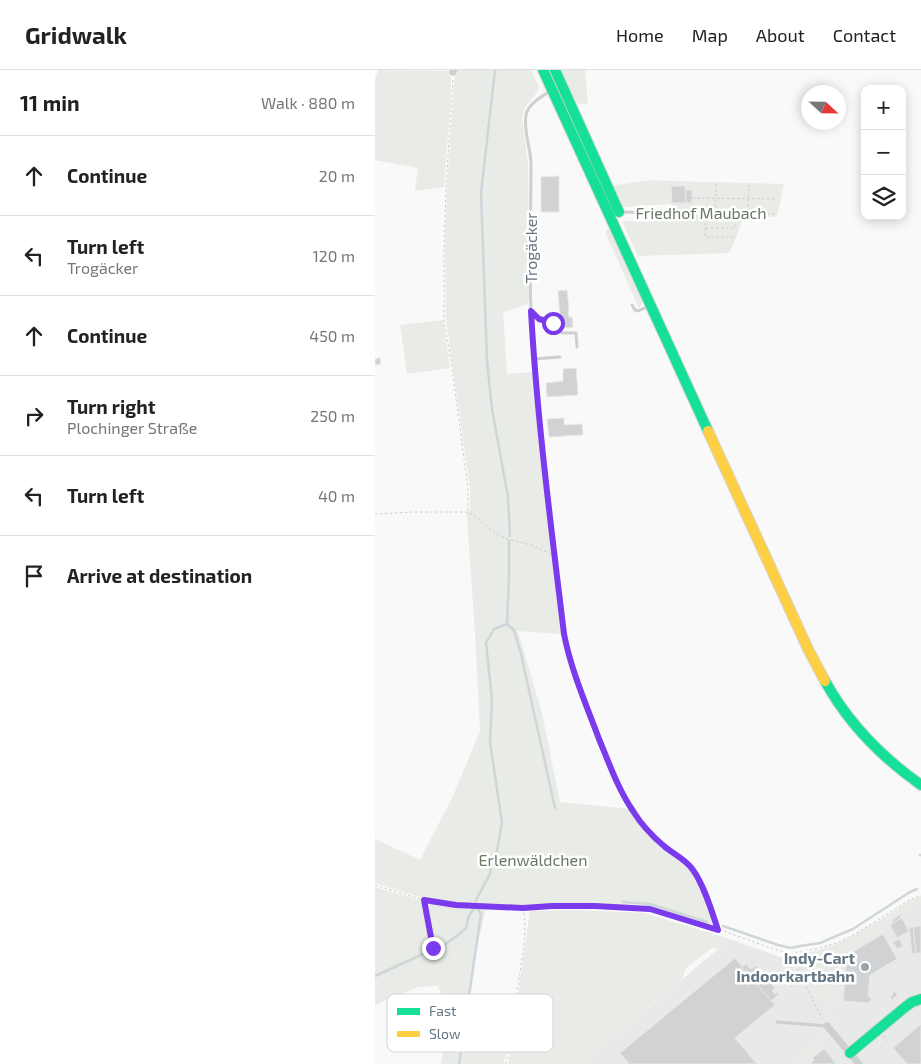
<!DOCTYPE html>
<meta charset="utf-8">
<style>
:root{--surface:#fff;--page:#f6f6f6;--text:#222;--muted:#767676;--line:#e0e0e0}
body{margin:0;font-family:"Exo 2",sans-serif;background:var(--page);color:var(--text)}
.controls{position:absolute;right:15px;top:15px;display:grid;overflow:hidden;border-radius:10px;box-shadow:0 2px 12px #0003}
.controls button{width:45px;height:45px;display:grid;place-items:center;padding:0;border:0;border-bottom:1px solid var(--line);background:var(--surface);color:var(--text);font:25px sans-serif}
.compass{position:absolute;left:426px;top:15px;width:45px;height:45px;border-radius:50%;background:var(--surface);box-shadow:0 2px 12px #0003;rotate:112deg}
.stop{position:absolute;width:15px;height:15px;margin:-11px;border:4px solid #7c3aed;border-radius:50%;background:#fff}
.stop.end{background:#7c3aed;border-color:#fff;box-shadow:0 1px 5px #0008}
.list{margin:0;padding:0;list-style:none}
h2{display:flex;justify-content:space-between;align-items:center;height:65px;margin:0;padding:0 20px;font-size:21px}
h2 small{font-size:16px;font-weight:400;color:var(--muted)}
.list li{display:grid;grid-template-columns:32px 1fr auto;gap:15px;align-items:center;box-sizing:border-box;height:80px;padding:0 20px;border-top:1px solid var(--line)}
.list b{display:block;font-size:19px;white-space:nowrap}
.list p{margin:0;font-size:16px;white-space:nowrap;color:var(--muted)}
.list em{font-size:16px;font-style:normal;color:var(--muted)}
.icon{flex:none;width:28px;height:28px;fill:none;stroke:currentColor;stroke-width:2;stroke-linecap:round;stroke-linejoin:round}
.map{position:relative;flex:none;width:546px;height:994px;overflow:hidden}
header{display:flex;align-items:center;gap:30px;box-sizing:border-box;height:70px;padding:0 25px;background:var(--surface);border-bottom:1px solid var(--line)}
header strong{font-size:24px}
nav{display:flex;gap:28px;margin-inline-start:auto;font-size:18px}
main{display:flex}
aside{flex:1;background:var(--surface)}
.map>svg:first-child{display:block}
.built{fill:#e8e9e9}
.green{fill:#e8ebe6}
.lines{fill:none;stroke-linecap:round;stroke-linejoin:round}
.stream{stroke:#ced6d9;stroke-width:2.5}
.building{fill:#d0d2d3;stroke:#e8e8e8}
.fast-casing{stroke:#d5d6d7;stroke-width:12}
.slow-casing{stroke:#d5d6d7;stroke-width:12}
.path{stroke:#cbcccd;stroke-width:1;stroke-dasharray:2.5 2.5;stroke-linecap:butt}
.lane{stroke:#cecfd0;stroke-width:3}
.street{stroke:#cecfd0;stroke-width:7}
.fast{stroke:#16e098;stroke-width:10}
.slow{stroke:#ffcf43;stroke-width:10}
.route{stroke:#7c3aed;stroke-width:6}
.poi-dot{fill:#99a4ac;stroke:#fff;stroke-width:2}
.labels{text-anchor:middle;stroke-width:5;stroke-linejoin:round;paint-order:stroke}
.park-label{font-size:16px;fill:#687a64;stroke:#fff}
.street-label{font-size:16px;fill:#657683;stroke:#fff}
.poi-label{font-size:16px;font-weight:bold;fill:#657683;stroke:#fff;text-anchor:end}
.key{fill:#fff;stroke:#d1d6da;stroke-width:1}
.key-label{font-size:14px;fill:#657683}
</style>
<header>
<strong>Gridwalk</strong>
<nav><a>Home</a><a>Map</a><a>About</a><a>Contact</a></nav>
</header>
<main>
<aside>
<h2>11 min<small>Walk · 880 m</small></h2>
<ul class="list">
<li><svg class="icon" aria-label="ahead" viewBox="0 0 24 24"><path d="M12 20V5M6 11l6-6 6 6"/></svg><div><b>Continue</b></div><em>20 m</em></li>
<li><svg class="icon" aria-label="left" viewBox="0 0 24 24"><path d="M17 20v-9H6M10 6l-5 5 5 5"/></svg><div><b>Turn left</b><p>Trogäcker</p></div><em>120 m</em></li>
<li><svg class="icon" aria-label="ahead" viewBox="0 0 24 24"><path d="M12 20V5M6 11l6-6 6 6"/></svg><div><b>Continue</b></div><em>450 m</em></li>
<li><svg class="icon" aria-label="right" viewBox="0 0 24 24"><path d="M7 20v-9h11M14 6l5 5-5 5"/></svg><div><b>Turn right</b><p>Plochinger Straße</p></div><em>250 m</em></li>
<li><svg class="icon" aria-label="left" viewBox="0 0 24 24"><path d="M17 20v-9H6M10 6l-5 5 5 5"/></svg><div><b>Turn left</b></div><em>40 m</em></li>
<li><svg class="icon" aria-label="arrive" viewBox="0 0 24 24"><path d="M6 21V4h12l-3 4 3 4H6"/></svg><div><b>Arrive at destination</b></div></li>
</ul>
</aside>
<div class="map">
<svg width="546" height="994" viewBox="0 0 546 994">
<rect width="100%" height="100%" fill="#f9f9f9"/>
<polygon class="built" points="546,829 546,994 207,994 355,869 411,889 453,880"/>
<g class="green">
<polygon points="4,0 76,1 75,40 69,117 40,121 43,98 0,90 0,9"/>
<polygon points="80,0 156,0 164,17 160,25 150,37 147,48 153,93 154,232 151,235 128,242 132,304 157,302 187,564 143,561 167,643 185,732 255,739 277,767 315,799 323,811 329,827 338,852 335,856 270,835 199,833 149,836 82,833 48,828 0,813 0,769 45,790 78,726 105,661 100,563 92,448 91,443 95,440 95,419 71,249 70,179 72,116"/>
<polygon points="182,0 210,0 213,34 198,33"/>
<polygon points="277,110 295,111 409,114 402,147 369,146 359,173 354,183 263,186 247,151 274,152 274,146 296,145 296,134 247,137 235,116"/>
<polygon points="235,158 268,232 264,238 230,162"/>
<polygon points="68,250 75,298 32,304 25,255"/>
<polygon points="0,817 52,832 81,836 111,838 95,908 93,941 136,948 129,994 66,994 71,964 71,935 63,916 43,917 9,931 0,936"/>
<polygon points="546,826 546,832 542,833 508,854 511,861 465,887 461,935 445,933 442,931 422,885 444,880 466,872 505,850 537,829"/>
<polygon points="199,840 269,843 355,869 352,880 337,878 311,898 307,909 207,994 133,994 155,841"/>
<polygon points="449,938 453,939 476,968 475,969 471,969 468,967 471,964 462,953 458,955 448,942"/>
<polygon points="449,964 454,966 453,968 422,994 415,994 414,992"/>
</g>
<g class="lines">
<g class="stream">
<polyline points="120,0 106,123 112,291 117,339 133,427 135,466"/>
<polyline points="132,554 139,560 146,584 180,738"/>
<polyline points="545,785 546,785"/>
<polyline points="101,831 102,828 115,804 116,797 122,781 127,752 115,672 117,630 111,573 119,559 132,554 134,506 134,471"/>
<polyline points="248,832 275,834 332,852"/>
<polyline points="348,856 403,875 416,878 425,876 445,873 478,859 535,822 542,819"/>
<polyline points="0,906 48,884 65,878 83,865 91,858 93,848 99,838 102,838 106,844 84,994"/>
</g>
</g>
<g class="building">
<polygon points="184,106 184,142 166,142 166,107"/>
<polygon points="296,116 310,116 311,133 297,133"/>
<polygon points="310,120 317,120 317,133 311,133"/>
<polygon points="192,220 194,239 193,239 194,247 197,247 198,257 187,258 186,247 185,248 183,221"/>
<polygon points="5,288 6,294 0,295 0,289"/>
<polygon points="201,298 203,325 172,327 171,313 188,311 188,299"/>
<polygon points="189,348 189,355 207,354 208,365 174,367 172,349"/>
<polygon points="525,845 526,848 518,853 517,850"/>
<polygon points="527,848 534,861 522,868 515,855"/>
<polygon points="546,856 546,883 541,883 538,857"/>
<polygon points="534,857 538,857 541,883 537,884"/>
<polygon points="508,864 522,889 495,905 493,926 497,929 493,933 468,931 472,885"/>
<polygon points="524,869 528,876 522,879 518,872"/>
<polygon points="360,888 400,935 360,968 382,994 254,994 245,983"/>
<polygon points="375,890 376,890 400,918 397,921 400,924 402,922 404,924 396,931 367,897 371,894 376,899 380,896"/>
<polygon points="466,904 470,904 470,910 465,910"/>
<polygon points="519,921 523,925 516,930 515,929"/>
<polygon points="546,954 546,994 532,994 518,978"/>
<polygon points="449,979 455,986 461,994 437,994 436,993 439,990 437,988"/>
</g>
<g class="lines">
<g class="fast-casing">
<g id="fast">
<polyline points="168,0 333,361"/>
<polyline points="180,0 244,142"/>
<path d="M450,611C473,653 508,688 546,715"/>
<polyline points="475,983 529,938 537,932 546,929"/>
</g>
</g>
<g class="slow-casing">
<polyline id="slow" points="333,361 433,579 450,611"/>
</g>
<g class="path">
<polyline points="78,10 71,117 69,180 69,250 77,297 93,419 93,442"/>
<polyline points="317,128 402,129"/>
<polyline points="302,142 399,144"/>
<polyline points="340,142 341,114"/>
<polyline points="373,142 374,115"/>
<polyline points="331,143 330,167 360,167"/>
<polyline points="331,150 360,150"/>
<polyline points="331,158 360,158 361,144"/>
<path d="M168,384L189,564C195,600 211,634 224,668C234,693 243,719 258,741C267,755 278,768 291,778C300,784 311,790 318,799C329,814 336,841 343,859"/>
<polyline points="0,444 37,442 93,442 103,448 117,461 132,469 156,475 180,486"/>
<polyline points="0,815 49,830 81,835 148,838 177,836 220,836 275,839 343,859 393,877 416,884 445,878 464,872 482,863 536,829 546,825"/>
<polyline points="49,830 58,878"/>
<polyline points="416,885 447,949"/>
<polyline points="416,917 427,908"/>
<polyline points="508,966 514,972"/>
<path d="M131,994C135,966 139,937 144,909C147,888 153,860 148,839"/>
</g>
<g class="lane">
<polyline points="247,142 296,143"/>
<polyline points="257,235 260,240 263,241 274,236"/>
<polyline points="157,241 164,249 178,253 187,263 201,263 202,277"/>
<polyline points="159,289 185,287"/>
<path d="M167,378C163,333 158,287 156,242C154,193 156,143 156,94C156,79 148,60 151,45C153,34 166,27 174,22"/>
<polyline points="402,952 451,956"/>
</g>
<g class="street">
<polyline points="78,2 79,0"/>
<polyline points="452,956 484,994"/>
</g>
<use href="#fast" class="fast"/>
<use href="#slow" class="slow"/>
</g>
<g class="lines">
<path class="route" d="M58,878L49,830L81,835L148,838L177,836H220L275,839L343,860C337,842 329,815 318,800C311,789 298,784 289,776C277,766 266,754 258,741C243,719 234,693 224,669C211,634 196,600 189,564C176,456 162,349 156,241L164,249L178,253"/>
</g>
<circle class="poi-dot" cx="490" cy="897" r="5"/>
<g class="labels">
<g class="park-label">
<text x="326" y="149">Friedhof Maubach</text>
<text x="158" y="796">Erlenwäldchen</text>
</g>
<g class="street-label">
<text transform="translate(156 178) rotate(-90)" y="6">Trogäcker</text>
</g>
<g class="poi-label">
<text x="480" y="894">Indy-Cart<tspan x="480" dy="18">Indoorkartbahn</tspan></text>
</g>
</g>
<rect x="12" y="924" width="166" height="58" rx="8" class="key"/>
<rect x="22" y="938" width="23" height="7" fill="#16e098"/>
<rect x="22" y="961" width="23" height="6" fill="#ffcf43"/>
<g class="key-label">
<text x="54" y="946">Fast</text>
<text x="54" y="969">Slow</text>
</g>
</svg>
<div class="controls">
<button>+</button>
<button>−</button>
<button><svg class="icon" aria-label="layers" viewBox="0 0 24 24"><path d="M12 4l9 5-9 5-9-5zM3 14l9 5 9-5"/></svg></button>
</div>
<svg class="compass" viewBox="-18 -18 36 36"><path d="M0-13l5 13h-10z" fill="#e53935"/><path d="M0 13l5-13h-10z" fill="#767676"/></svg>
<div class="stop" style="left:178px;top:253px"></div>
<div class="stop end" style="left:58px;top:878px"></div>
</div>
</main>
